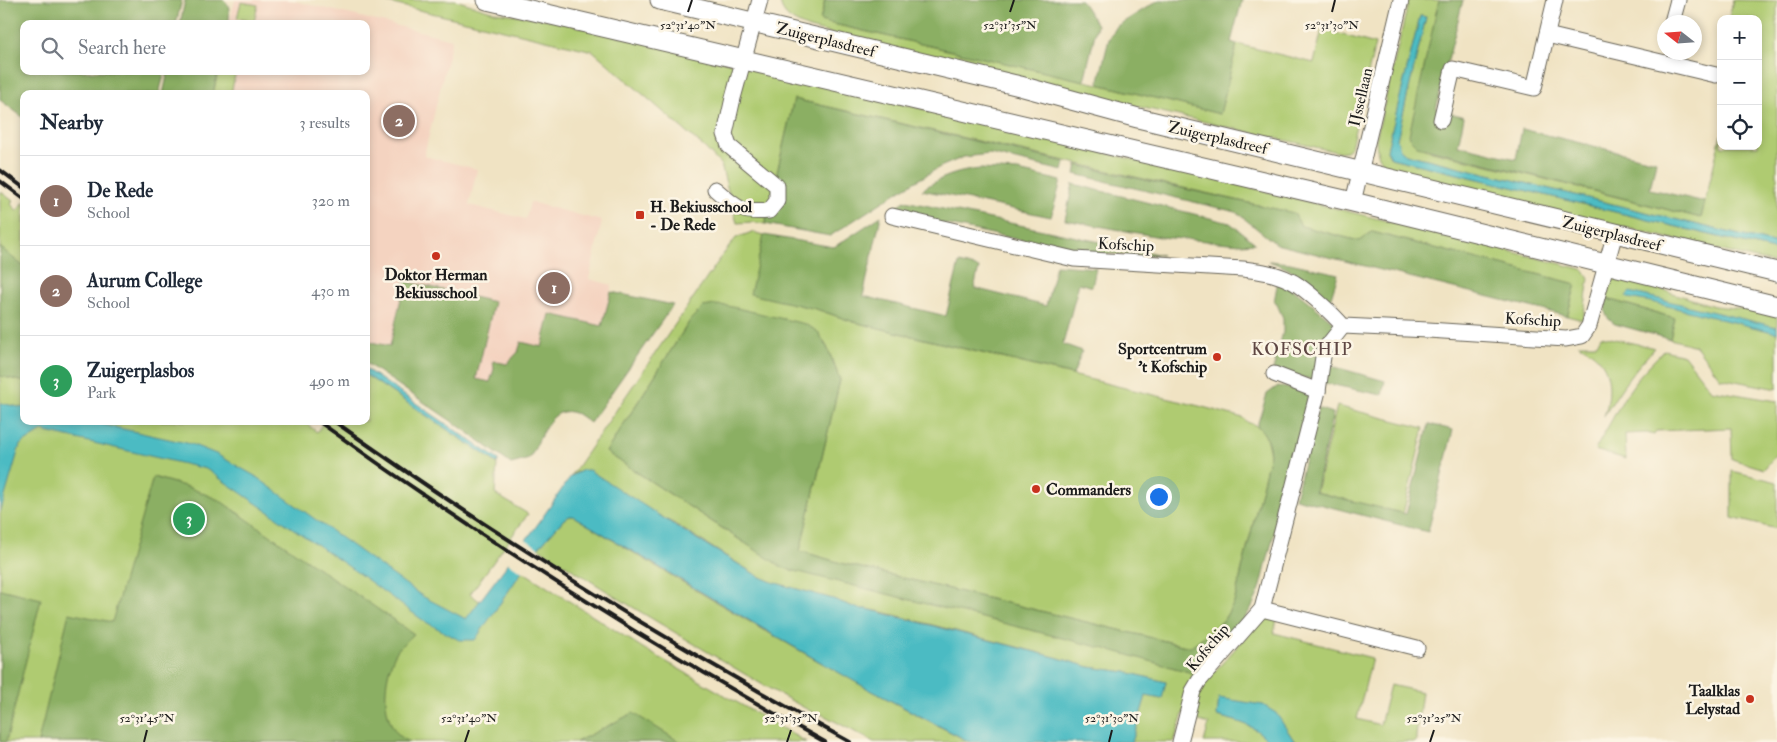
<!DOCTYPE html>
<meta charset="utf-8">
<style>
:root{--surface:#fff;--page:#f2f2f3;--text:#1f2937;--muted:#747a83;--line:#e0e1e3;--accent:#c8321e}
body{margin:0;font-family:"IM FELL Double Pica",serif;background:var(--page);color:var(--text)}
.controls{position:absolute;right:15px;top:15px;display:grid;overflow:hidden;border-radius:10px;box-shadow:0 2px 8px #0003}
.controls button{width:45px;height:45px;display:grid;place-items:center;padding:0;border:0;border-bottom:1px solid var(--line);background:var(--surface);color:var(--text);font:25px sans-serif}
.compass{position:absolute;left:1657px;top:15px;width:45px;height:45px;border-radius:50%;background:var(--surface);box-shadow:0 2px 8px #0003;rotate:287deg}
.you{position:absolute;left:1158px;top:496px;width:18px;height:18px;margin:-12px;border:4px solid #fff;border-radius:50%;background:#1a73e8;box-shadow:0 0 0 8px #1a73e833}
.badge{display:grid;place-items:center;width:32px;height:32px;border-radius:50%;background:var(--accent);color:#fff;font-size:16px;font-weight:700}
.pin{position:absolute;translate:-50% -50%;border:2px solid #fff;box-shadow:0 1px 5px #0006}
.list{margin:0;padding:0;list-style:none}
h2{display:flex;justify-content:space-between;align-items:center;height:65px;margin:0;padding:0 20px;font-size:21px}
h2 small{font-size:16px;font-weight:400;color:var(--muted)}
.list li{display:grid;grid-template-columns:32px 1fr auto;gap:15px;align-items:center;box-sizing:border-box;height:90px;padding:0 20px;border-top:1px solid var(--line)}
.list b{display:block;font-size:19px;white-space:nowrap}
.list p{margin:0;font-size:16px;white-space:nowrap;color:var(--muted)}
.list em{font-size:16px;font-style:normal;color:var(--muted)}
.icon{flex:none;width:28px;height:28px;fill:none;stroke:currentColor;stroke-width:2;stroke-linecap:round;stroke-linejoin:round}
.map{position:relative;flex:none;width:1777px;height:742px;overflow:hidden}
.search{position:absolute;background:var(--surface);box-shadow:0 2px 8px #0003;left:20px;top:20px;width:350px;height:55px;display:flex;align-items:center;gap:12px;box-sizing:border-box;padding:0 18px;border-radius:10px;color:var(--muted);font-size:19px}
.panel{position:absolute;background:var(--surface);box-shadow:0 2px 8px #0003;left:20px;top:90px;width:350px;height:335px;border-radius:10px}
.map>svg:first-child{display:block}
.built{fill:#f4d3c0}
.green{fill:#afcb71;stroke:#667446}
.forest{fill:#8baf63;stroke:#546640}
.water{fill:#4cbbc3;stroke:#346c70}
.pier{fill:#f0e3c3}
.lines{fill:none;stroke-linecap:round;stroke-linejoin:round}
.minor-casing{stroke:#666256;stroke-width:17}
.major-casing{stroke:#666256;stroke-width:21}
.minor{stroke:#fff;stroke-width:15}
.major{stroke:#fff;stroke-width:19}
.rail{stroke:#1c1c1c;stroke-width:4}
.ticks{fill:none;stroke:#1c1c1c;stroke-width:2}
.poi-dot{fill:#c8321e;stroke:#fcf5e5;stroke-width:2}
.labels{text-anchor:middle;stroke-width:5;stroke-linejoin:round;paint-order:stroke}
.street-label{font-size:16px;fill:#1c1c1c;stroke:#fcf5e5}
.poi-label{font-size:16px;font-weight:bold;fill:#1c1c1c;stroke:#fcf5e5;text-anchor:start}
.neighbourhood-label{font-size:18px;letter-spacing:1px;fill:#5e4643;stroke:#fcf5e5}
.ticks-label{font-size:12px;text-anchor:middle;fill:#1c1c1c;stroke:#fcf5e5;stroke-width:5;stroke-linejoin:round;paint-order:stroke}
</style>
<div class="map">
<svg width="1777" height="742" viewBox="0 0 1777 742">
<rect width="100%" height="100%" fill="#fcf5e5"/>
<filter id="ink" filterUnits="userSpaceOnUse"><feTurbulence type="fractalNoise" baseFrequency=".02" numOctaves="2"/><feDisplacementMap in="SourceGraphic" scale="10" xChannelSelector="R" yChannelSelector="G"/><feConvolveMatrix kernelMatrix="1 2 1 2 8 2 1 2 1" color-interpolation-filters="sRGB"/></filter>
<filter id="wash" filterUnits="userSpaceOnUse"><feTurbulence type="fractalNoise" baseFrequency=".0096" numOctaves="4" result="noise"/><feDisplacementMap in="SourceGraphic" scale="20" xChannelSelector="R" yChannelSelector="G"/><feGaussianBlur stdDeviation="1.12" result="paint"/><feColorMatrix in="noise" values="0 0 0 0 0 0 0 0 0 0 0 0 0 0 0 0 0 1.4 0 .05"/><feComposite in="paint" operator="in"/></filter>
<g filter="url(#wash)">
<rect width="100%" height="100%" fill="#f0e3c3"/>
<polygon class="built" points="235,0 290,0 452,39 424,156 477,169 469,205 526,219 530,202 602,221 589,279 612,285 602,326 542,347 518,352 507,364 492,364 494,369 490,382 476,379 494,302 405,281 390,346 366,341 366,231 368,224 366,222 366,94 213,94 218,71 366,71 366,24 229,24"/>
<g class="green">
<polygon points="376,0 455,0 495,12 551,20 1277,194 1578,268 1584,270 1589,278 1583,320 1567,316 1576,284 1372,232 1359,241 1301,226 1293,213 794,99 765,224 752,222 737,223 721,165 705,148 593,51"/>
<path d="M780,0H825L820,21L1098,84L1220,114L1237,44L1314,63L1322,29L1375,44L1351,147L1346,151L1337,152L964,67L809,28C795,22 781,17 780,0Z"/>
<path d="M1409,0H1439L1434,21L1424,149L1701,218L1721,135V146H1758V78L1763,60L1758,59V19H1729L1733,0L1777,1V244L1406,154L1400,150L1397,139L1426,17L1420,16L1387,150L1391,158L1777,251V264L1394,172C1381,164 1376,155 1376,139Z"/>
<polygon points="241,2 258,5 254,22 237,18"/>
<polygon points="218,71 236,71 231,94 213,94"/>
<polygon points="0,191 13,201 11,204 17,211 24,202 24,421 303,421 317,432 324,421 366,421 366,375 497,463 495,494 528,514 470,594 494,612 522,571 646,650 806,742 0,742"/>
<polygon points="752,232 764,235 751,293 816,309 854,322 1199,406 1243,418 1247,422 1257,426 1262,430 1266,437 1270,454 1234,603 1223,621 1190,647 841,563 800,551 840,380 827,347 817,331 703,307 691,319 606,452 743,542 1196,674 1174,742 1132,742 1146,695 1161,699 1166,682 1126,672 1089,667 1055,657 887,613 867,609 859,609 833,599 772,582 758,576 673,523 577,472 571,476 722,256 736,238"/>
<polygon points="1615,275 1714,306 1754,310 1777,315 1777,389 1720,378 1696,346 1670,339 1675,318 1607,299 1612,279"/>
<path d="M1601,336L1655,348C1634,369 1619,391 1604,416C1610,399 1613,373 1598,358C1593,352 1585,348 1578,344H1597Z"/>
<polygon points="1664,350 1684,355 1711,390 1777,401 1777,454 1764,469 1732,459 1731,428 1656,431 1654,435 1647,433 1625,434 1626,459 1595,450 1624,398 1641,374"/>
<polygon points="1337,406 1424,428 1403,514 1316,492"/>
<polygon points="1732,471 1777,482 1777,529 1732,518"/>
<path d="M569,516H573C703,595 834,674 970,742H874L823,715L812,712L763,685L629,605L538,548L564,519Z"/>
<path d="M1272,618L1277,619L1274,633L1372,658L1357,719L1380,725L1390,685L1422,692L1416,736V742H1295L1276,714L1263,705L1219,699L1217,716C1239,722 1254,724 1269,742H1204L1209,724L1193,719L1198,698L1208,679L1260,621Z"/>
</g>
<g class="forest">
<polygon points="0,0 182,0 176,24 24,24 24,71 165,71 159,94 24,94 24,118 0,100"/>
<path d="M185,0H224C231,5 229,15 229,24H180Z"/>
<polygon points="825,0 1081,0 1097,25 1084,81 820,21"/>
<polygon points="1159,0 1242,0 1231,42 1237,44 1220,114 1098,84 1109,39 1117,26"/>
<polygon points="1439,0 1463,0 1436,109 1464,117 1458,145 1516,159 1522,129 1656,161 1650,189 1705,202 1701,218 1417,146 1411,140 1409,135"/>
<polygon points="168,71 218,71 213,94 163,94"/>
<polygon points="794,99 1065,162 1063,171 990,154 964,157 940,167 899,191 830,236 765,224"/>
<polygon points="1077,165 1294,213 1301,226 1359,241 1372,232 1576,284 1567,316 1276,244 1236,212 1075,174"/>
<path d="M980,169L1018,171L1061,181L1051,217L922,190C940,177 959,171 980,169Z"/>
<polygon points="1073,184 1230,223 1255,243 1241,244 1160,237 1065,220"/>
<polygon points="905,201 1162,255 1082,253 888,212"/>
<polygon points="881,216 863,296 946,316 959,263 979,268 974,288 1046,306 1056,265 1096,268 1092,287 1079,283 1063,344 1082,351 1073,375 854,322 816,309 750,294 764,235 834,247"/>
<polygon points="0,247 24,267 24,382 0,376"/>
<path d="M1269,261L1290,263L1338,274L1329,304C1307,280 1301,273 1269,261Z"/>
<path d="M1278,280L1299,294L1337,325C1320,334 1318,363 1314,380L1273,370L1283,332V318L1276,302H1274Z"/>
<path d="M405,281L494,302L476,379L490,382L494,369L493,361L507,364L518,352L521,342L542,347L550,314L602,326L611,292L673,305L590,423C586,420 582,416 577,414C549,401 540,443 529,459L511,464L466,431L366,363V341L390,346Z"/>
<path d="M1607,299L1675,318L1670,339L1615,324C1604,317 1604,311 1607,299Z"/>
<path d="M715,305L728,306L805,324L817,331L827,347L840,380L800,551L841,563L1190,647L1223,621L1234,603L1270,454C1269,443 1266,433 1257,426L1267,394L1278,386L1309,393L1261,586C1257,597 1252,608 1245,618C1230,638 1209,652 1196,674L1114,651L783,568L606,452L691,319L703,307Z"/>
<polygon points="1328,365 1385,381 1382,395 1324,383"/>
<polygon points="1318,408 1333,413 1315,492 1406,514 1429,424 1453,430 1428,532 1295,498"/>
<path d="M153,477L188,487L219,500L414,634C409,639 401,645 397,651C382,675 378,732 411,742H38L69,613L112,622Z"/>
<polygon points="0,589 41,599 6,742 0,742"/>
<polygon points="633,713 680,742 576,742"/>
</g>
<g class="water">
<polygon points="1420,16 1426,17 1397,139 1400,149 1406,154 1777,244 1777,251 1391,158 1387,150"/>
<polygon points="1630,292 1777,327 1777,333 1651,302 1628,298 1626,296"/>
<polygon points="366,369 499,460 497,463 366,375"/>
<polygon points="0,403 24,408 24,421 87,421 191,444 216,454 255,476 422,596 466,619 535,528 571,476 583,470 589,470 682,530 758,576 772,582 833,599 859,609 867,609 1055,657 1089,667 1126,672 1166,682 1162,699 1146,696 1132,742 970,742 859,684 789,644 573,516 569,516 564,519 538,548 475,640 459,640 424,621 358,573 206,469 42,431 20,445 0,513"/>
<path d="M1219,698L1263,705L1276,713L1295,742H1269C1254,724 1239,722 1217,716Z"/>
</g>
<polygon class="pier" points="524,538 540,549 524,573 507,562"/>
</g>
<g filter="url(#ink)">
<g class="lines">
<g class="minor-casing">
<g id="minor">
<polyline points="1672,22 1678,0"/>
<polyline points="1547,35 1716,75"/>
<polyline points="1441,120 1453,69 1534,88 1555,0"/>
<path d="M715,189C736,207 740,214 769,211L777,201V186L729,146L725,134L733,98L760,0"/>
<polyline points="1353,202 1401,0"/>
<path d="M892,216L1074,259L1243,269C1259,271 1275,273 1289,280C1302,285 1334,315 1343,326L1428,330L1566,339L1582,336L1589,326L1615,233"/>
<polyline points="1274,374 1318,391"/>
<polyline points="1262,609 1417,648"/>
<polyline points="1180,742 1193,691 1199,681 1262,609 1318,391 1324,350 1343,326"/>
</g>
</g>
<g class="major-casing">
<g id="major">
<polyline points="487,0 1353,202 1777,306"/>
<polyline points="660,0 1020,86 1138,118 1777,272"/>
</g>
</g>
<use href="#minor" class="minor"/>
<use href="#major" class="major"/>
<g class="rail">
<polyline points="0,170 24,188"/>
<polyline points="0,181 24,199"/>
<path d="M318,421C481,538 650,645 825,742"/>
<path d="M334,421C499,539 672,645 850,742"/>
</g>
</g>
</g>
<path class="ticks" d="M688,12L692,0M1010,12L1014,0M1332,12L1335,0M144,742L147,730M465,742L469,730M787,742L791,730M1109,742L1112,730M1430,742L1434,730"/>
<g class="poi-dot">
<rect x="635" y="210" width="10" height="10" rx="2.5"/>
<circle cx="436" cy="256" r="5"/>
<circle cx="1217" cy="357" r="5"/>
<circle cx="1036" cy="489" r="5"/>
<circle cx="1750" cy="699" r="5"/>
</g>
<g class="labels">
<g class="street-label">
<text transform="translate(826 39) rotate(14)" y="6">Zuigerplasdreef</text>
<text transform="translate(1360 97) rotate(-77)" y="6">IJssellaan</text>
<text transform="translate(1218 137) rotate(13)" y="6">Zuigerplasdreef</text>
<text transform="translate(1612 233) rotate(14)" y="6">Zuigerplasdreef</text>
<text transform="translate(1126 244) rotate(3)" y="6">Kofschip</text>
<text transform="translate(1533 319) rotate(3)" y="6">Kofschip</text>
<text transform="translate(1207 647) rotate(-50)" y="6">Kofschip</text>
</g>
<g class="poi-label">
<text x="650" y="212">H. Bekiusschool<tspan x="650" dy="18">- De Rede</tspan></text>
<text x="436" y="280" text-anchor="middle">Doktor Herman<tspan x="436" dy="18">Bekiusschool</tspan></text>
<text x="1207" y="354" text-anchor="end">Sportcentrum<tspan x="1207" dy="18">'t Kofschip</tspan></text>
<text x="1046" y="495">Commanders</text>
<text x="1740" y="696" text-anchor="end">Taalklas<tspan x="1740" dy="18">Lelystad</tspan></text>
</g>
<g class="neighbourhood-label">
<text x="1302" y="355">KOFSCHIP</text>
</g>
</g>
<g class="ticks-label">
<text x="688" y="29">52°31'40"N</text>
<text x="1010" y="29">52°31'35"N</text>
<text x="1332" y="29">52°31'30"N</text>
<text x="147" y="722">52°31'45"N</text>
<text x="469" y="722">52°31'40"N</text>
<text x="791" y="722">52°31'35"N</text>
<text x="1112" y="722">52°31'30"N</text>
<text x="1434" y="722">52°31'25"N</text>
</g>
</svg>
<div class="controls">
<button>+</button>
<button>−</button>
<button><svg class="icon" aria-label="locate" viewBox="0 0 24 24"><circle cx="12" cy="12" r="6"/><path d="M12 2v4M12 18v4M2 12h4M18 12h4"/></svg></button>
</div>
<svg class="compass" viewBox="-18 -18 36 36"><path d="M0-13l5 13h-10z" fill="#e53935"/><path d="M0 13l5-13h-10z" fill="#747a83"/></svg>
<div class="you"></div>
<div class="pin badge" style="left:554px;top:288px;background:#8d6e63">1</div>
<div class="pin badge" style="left:399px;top:121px;background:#8d6e63">2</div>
<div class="pin badge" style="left:189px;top:519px;background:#2e9e5b">3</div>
<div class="search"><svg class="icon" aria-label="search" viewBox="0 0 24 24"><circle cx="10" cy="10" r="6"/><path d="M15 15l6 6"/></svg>Search here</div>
<section class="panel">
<h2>Nearby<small>3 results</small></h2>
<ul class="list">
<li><span class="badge" style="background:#8d6e63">1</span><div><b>De Rede</b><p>School</p></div><em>320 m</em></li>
<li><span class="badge" style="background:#8d6e63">2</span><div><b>Aurum College</b><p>School</p></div><em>430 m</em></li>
<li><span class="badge" style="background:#2e9e5b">3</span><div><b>Zuigerplasbos</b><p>Park</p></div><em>490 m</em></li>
</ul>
</section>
</div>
